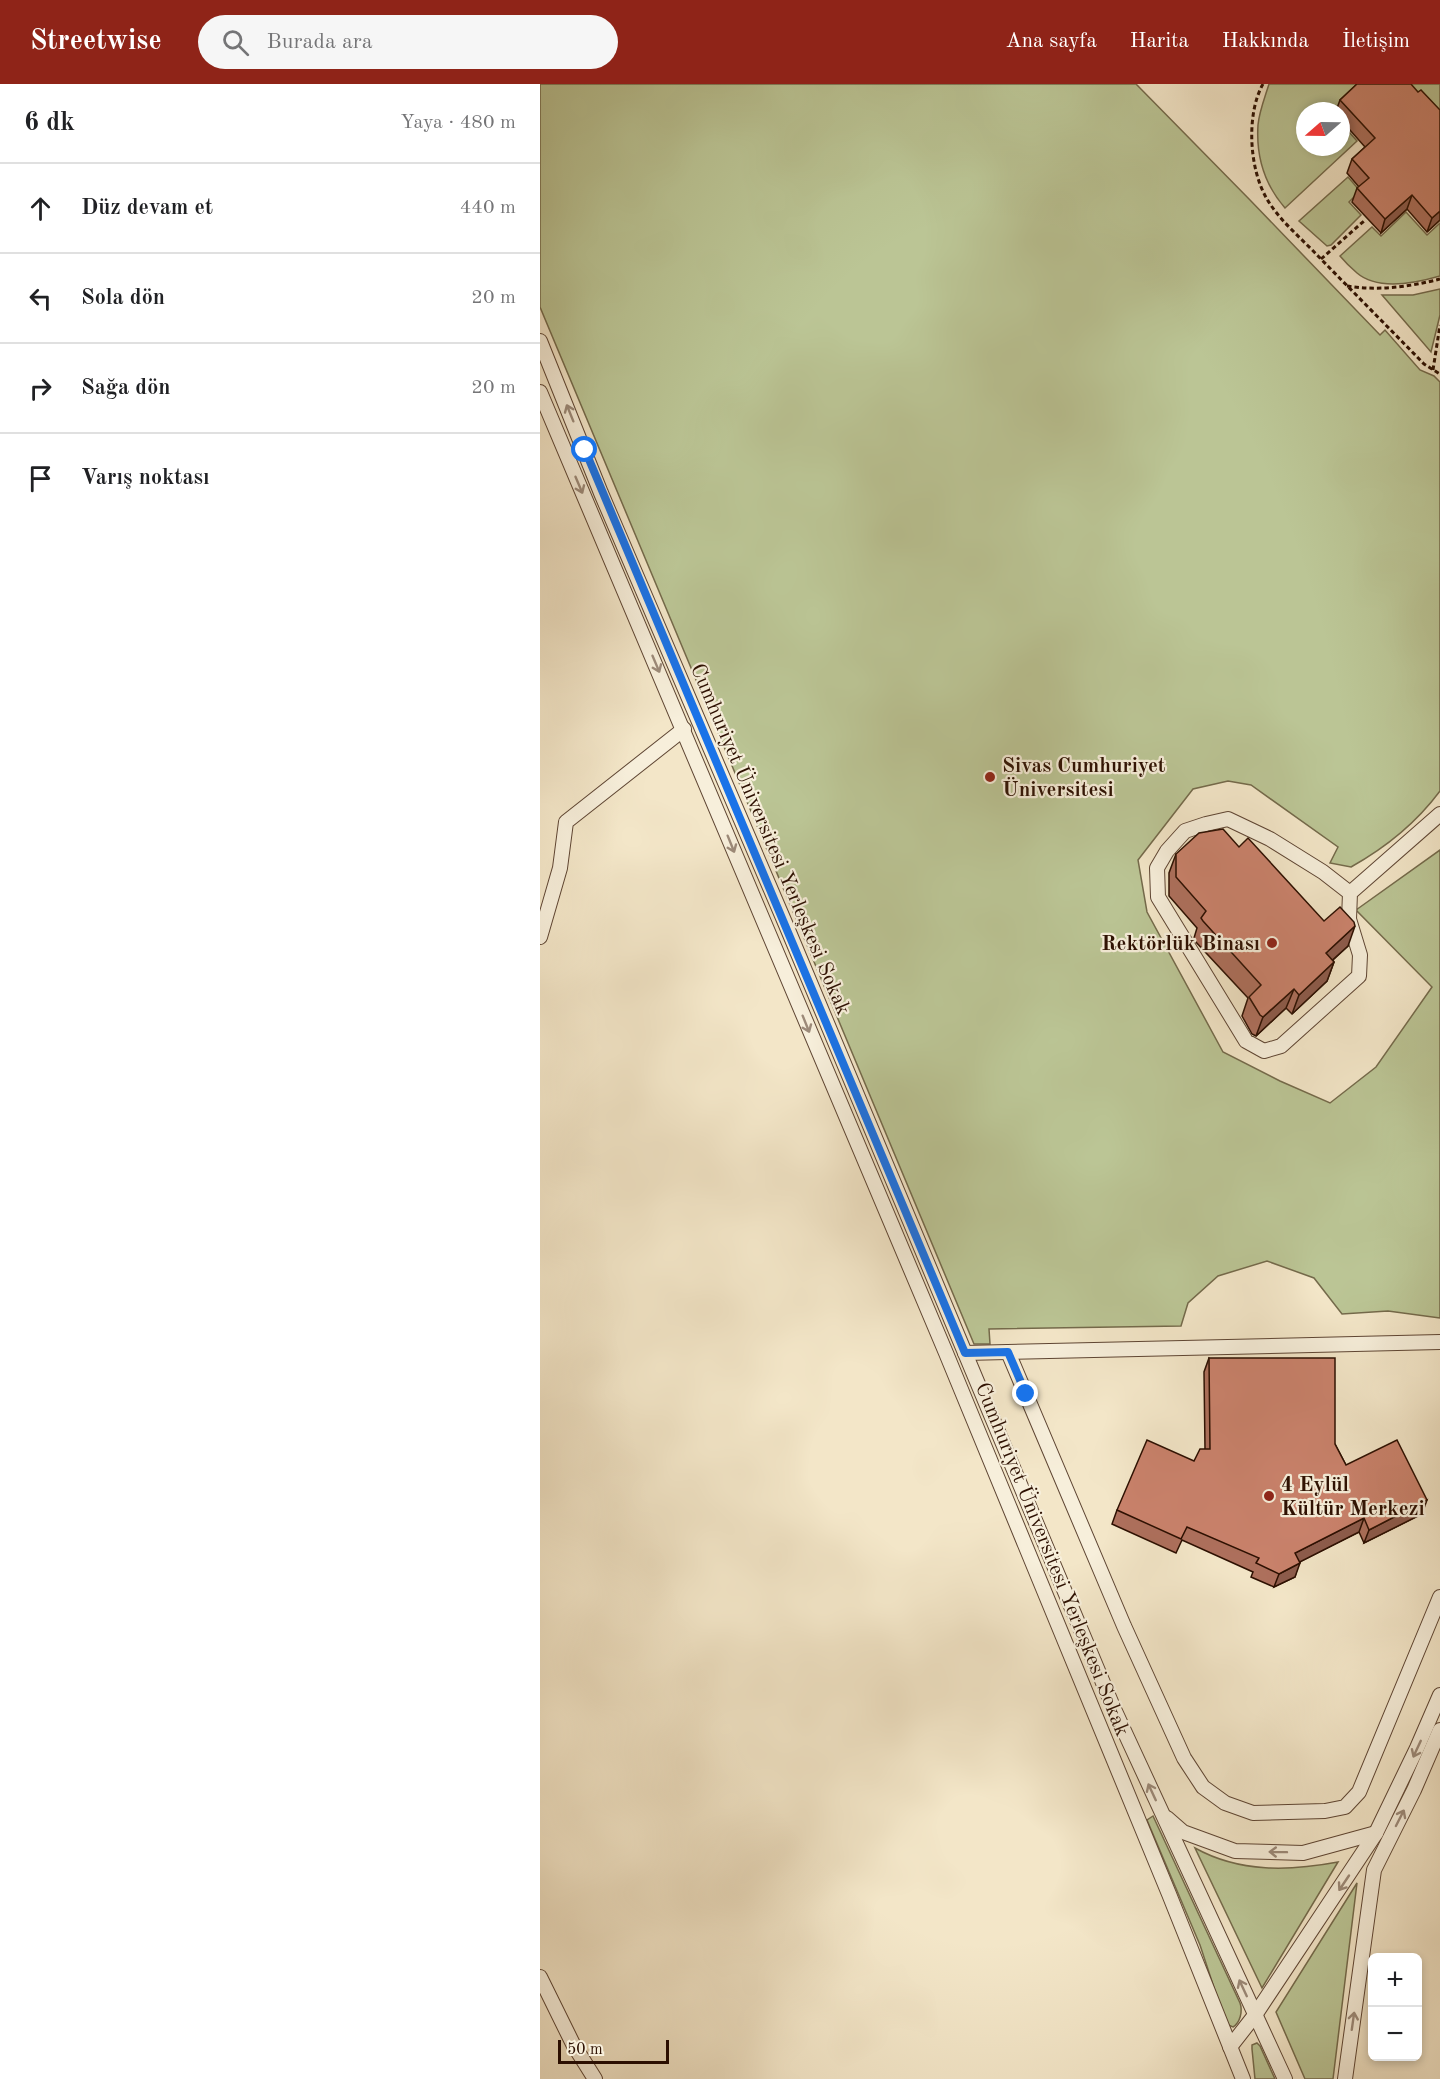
<!DOCTYPE html>
<html lang="tr">
<meta charset="utf-8">
<style>
:root{--surface:#fff;--page:#f6f6f6;--text:#202124;--muted:#757577;--line:#e0e0e0;--accent:#8f2418}
body{margin:0;font-family:"Old Standard TT",serif;background:var(--page);color:var(--text)}
.controls{position:absolute;right:18px;bottom:18px;display:grid;overflow:hidden;border-radius:9px;box-shadow:0 3px 9px #0003}
.controls button{width:54px;height:54px;display:grid;place-items:center;padding:0;border:0;border-bottom:2px solid var(--line);background:var(--surface);color:var(--text);font:30px sans-serif}
.compass{position:absolute;left:756px;top:18px;width:54px;height:54px;border-radius:50%;background:var(--surface);box-shadow:0 3px 9px #0003;rotate:250deg}
.scale{position:absolute;left:18px;bottom:15px;width:111px;box-sizing:border-box;padding-left:6px;border:3px solid #2c0f01;border-top:0;font-size:16px;line-height:21px;white-space:nowrap;color:#2c0f01;-webkit-text-stroke:4px #f7efdb;paint-order:stroke}
.stop{position:absolute;width:18px;height:18px;margin:-14px;border:4px solid #1a73e8;border-radius:50%;background:#fff}
.stop.end{background:#1a73e8;border-color:#fff;box-shadow:0 2px 6px #0008}
.list{margin:0;padding:0;list-style:none}
h2{display:flex;justify-content:space-between;align-items:center;height:78px;margin:0;padding:0 24px;font-size:26px}
h2 small{font-size:20px;font-weight:400;color:var(--muted)}
.list li{display:grid;grid-template-columns:39px 1fr auto;gap:18px;align-items:center;box-sizing:border-box;height:90px;padding:0 24px;border-top:2px solid var(--line)}
.list b{display:block;font-size:22px;white-space:nowrap}
.list em{font-size:20px;font-style:normal;color:var(--muted)}
.icon{flex:none;width:33px;height:33px;fill:none;stroke:currentColor;stroke-width:2;stroke-linecap:round;stroke-linejoin:round}
.map{position:relative;flex:none;width:900px;height:1995px;overflow:hidden}
header{display:flex;align-items:center;gap:36px;box-sizing:border-box;height:84px;padding:0 30px;background:var(--accent);color:#fff}
header strong{font-size:28px}
nav{display:flex;gap:33px;margin-inline-start:auto;font-size:21px}
.search{width:420px;height:54px;background:var(--page);display:flex;align-items:center;gap:15px;box-sizing:border-box;padding:0 21px;border-radius:33px;color:var(--muted);font-size:22px}
main{display:flex}
aside{flex:1;background:var(--surface)}
.map>svg:first-child{display:block}
.green{fill:#bbc595;stroke:#746a4b;stroke-width:1.5}
.lines{fill:none;stroke-linecap:round;stroke-linejoin:round}
.minor-casing{stroke:#5e4533;stroke-width:16}
.path{stroke:#2c0f01;stroke-width:3;stroke-dasharray:4.5 3;stroke-linecap:butt}
.minor{stroke:#f7efdb;stroke-width:14}
.wall{fill:#ae705d;stroke:#2c0f01;stroke-width:1.5}
.shaded-wall{fill:#8d5b4c;stroke:#2c0f01;stroke-width:1.5}
.building{fill:#ca826c;stroke:#2c0f01;stroke-width:1.5}
.oneway{stroke:#9c8a79}
.route{stroke:#1a73e8;stroke-width:8}
.poi-dot{fill:#8f2418;stroke:#f7efdb;stroke-width:2}
.labels{text-anchor:middle;stroke-width:4.5;stroke-linejoin:round;paint-order:stroke}
.poi-label{font-size:21px;font-weight:bold;fill:#2c0f01;stroke:#f7efdb;text-anchor:start}
.street-label{font-size:21px;fill:#2c0f01;stroke:#f7efdb}
</style>
<header>
<strong>Streetwise</strong>
<div class="search"><svg class="icon" aria-label="search" viewBox="0 0 24 24"><circle cx="10" cy="10" r="6"/><path d="M15 15l6 6"/></svg>Burada ara</div>
<nav><a>Ana sayfa</a><a>Harita</a><a>Hakkında</a><a>İletişim</a></nav>
</header>
<main>
<aside>
<h2>6 dk<small>Yaya · 480 m</small></h2>
<ul class="list">
<li><svg class="icon" aria-label="ahead" viewBox="0 0 24 24"><path d="M12 20V5M6 11l6-6 6 6"/></svg><div><b>Düz devam et</b></div><em>440 m</em></li>
<li><svg class="icon" aria-label="left" viewBox="0 0 24 24"><path d="M17 20v-9H6M10 6l-5 5 5 5"/></svg><div><b>Sola dön</b></div><em>20 m</em></li>
<li><svg class="icon" aria-label="right" viewBox="0 0 24 24"><path d="M7 20v-9h11M14 6l5 5-5 5"/></svg><div><b>Sağa dön</b></div><em>20 m</em></li>
<li><svg class="icon" aria-label="arrive" viewBox="0 0 24 24"><path d="M6 21V4h12l-3 4 3 4H6"/></svg><div><b>Varış noktası</b></div></li>
</ul>
</aside>
<div class="map">
<svg width="900" height="1995" viewBox="0 0 900 1995">
<rect width="100%" height="100%" fill="#f3e6c8"/>
<filter id="stains"><feTurbulence type="fractalNoise" baseFrequency=".00333" numOctaves="4"/><feColorMatrix values="0 0 0 0 .2 0 0 0 0 .09 0 0 0 0 .02 0 0 0 .5 -.17"/></filter>
<radialGradient id="worn" r=".72"><stop offset=".6" stop-color="#630" stop-opacity="0"/><stop offset="1" stop-color="#630" stop-opacity=".3"/></radialGradient>
<g class="green">
<path d="M0,0H596L710,116L840,251L845,246L880,286L894,292L900,298V707C877,738 845,764 811,783L790,779L798,763L711,701L688,697L653,705L598,776L607,828L683,968L740,997L790,1019L836,983L892,903L816,826L900,766V1234L848,1227L802,1230L774,1194L727,1177L678,1192L648,1219L641,1242L449,1245L450,1260H434L0,223Z"/>
<path d="M729,0H823L794,27H765V63H801V39L817,57L745,124C725,101 716,72 718,41C719,28 725,13 729,0Z"/>
<polygon points="857,0 900,0 900,35"/>
<polygon points="808,93 820,107 809,118 821,131 791,161 787,162 759,137"/>
<path d="M866,128L887,151L900,139V192C876,199 838,207 817,189C811,184 805,178 800,172L832,143L841,152Z"/>
<polygon points="900,205 900,231 891,268 842,211 873,211"/>
<path d="M613,1732L700,1919C703,1927 700,1939 693,1943L686,1940L660,1861L607,1736Z"/>
<path d="M655,1764C700,1789 750,1787 798,1778L722,1904Z"/>
<polygon points="817,1799 793,1995 765,1995 736,1928"/>
<polygon points="717,1959 720,1962 735,1995 715,1995 712,1965 712,1961"/>
</g>
<g class="lines">
<g class="minor-casing">
<g id="minor">
<polyline points="0,257 61,409 246,841 574,1625 745,1995"/>
<polyline points="0,308 406,1269 629,1810 703,1995"/>
<polyline points="810,809 783,788 730,755 688,735 666,740 645,747 627,767 617,784 618,813 706,957 724,967 741,962 819,892 820,871 809,835 810,809 900,730"/>
<polyline points="0,853 20,784 26,738 144,645"/>
<polyline points="468,1268 584,1542 644,1674 663,1703 685,1719 713,1729 785,1727 805,1723 819,1708 900,1513"/>
<polyline points="425,1269 900,1258"/>
<polyline points="627,1734 643,1748 695,1767 763,1769 836,1749"/>
<polyline points="0,1893 33,1960 55,1995"/>
<polyline points="690,1963 715,1931 836,1749 877,1664 900,1611"/>
<polyline points="805,1995 834,1786 874,1706 900,1646"/>
</g>
</g>
<g class="path">
<path d="M723,0C706,30 709,85 727,115C739,136 761,154 778,172C813,208 849,244 884,280L900,290"/>
<polyline points="781,175 824,137"/>
<path d="M807,202C838,207 869,203 900,195"/>
<polyline points="893,286 900,241"/>
</g>
<use href="#minor" class="minor"/>
</g>
<g class="wall">
<polygon points="817,0 900,136 887,148 867,125 841,149 812,118 817,104 819,103 807,89 812,75 825,63 801,36 801,27 796,27 800,16"/>
<polygon points="699,763 808,862 793,876 794,878 787,897 752,930 746,924 716,952 712,950 702,932 708,914 655,857 654,854 657,844 629,812 629,789 636,770"/>
<polygon points="669,1274 795,1360 806,1381 882,1430 824,1459 819,1448 759,1478 755,1493 734,1503 711,1493 713,1488 642,1456 636,1469 572,1440 577,1426 654,1377 665,1365 664,1288"/>
</g>
<g class="shaded-wall">
<polygon points="872,111 867,125 841,149 845,135"/>
<polygon points="900,127 900,136 887,148 892,134"/>
<polygon points="815,842 808,862 779,888 786,869"/>
<polygon points="794,878 787,897 752,930 759,911"/>
<polygon points="754,905 746,924 716,952 723,933"/>
<polygon points="887,1416 882,1430 824,1459 829,1446"/>
<polygon points="824,1434 819,1448 750,1483 755,1469"/>
<polygon points="760,1479 755,1493 734,1503 739,1490"/>
</g>
<g class="building">
<polygon points="817,0 871,0 878,8 881,6 900,26 900,127 892,134 872,111 845,135 817,104 829,94 812,75 835,54 800,16"/>
<polygon points="683,745 699,763 708,754 784,837 800,823 814,838 815,842 786,869 794,878 759,911 754,905 723,933 720,931 709,913 721,901 663,837 661,834 666,827 636,793 636,770 659,749"/>
<polygon points="669,1274 795,1274 795,1360 806,1381 857,1356 887,1416 829,1446 824,1434 755,1469 760,1479 739,1490 716,1479 719,1474 647,1443 641,1455 577,1426 607,1356 654,1377 660,1365 670,1365"/>
</g>
<defs><path id="oneway-shaft" d="M-6 0H5M1.5-3L5.5 0L1.5 3" fill="none" stroke-width="1.6" stroke-linecap="round" stroke-linejoin="round" transform="scale(1.5)"/></defs>
<g class="oneway">
<use href="#oneway-shaft" transform="translate(30 329) rotate(-112)"/>
<use href="#oneway-shaft" transform="translate(39 401) rotate(67)"/>
<use href="#oneway-shaft" transform="translate(116 580) rotate(67)"/>
<use href="#oneway-shaft" transform="translate(191 760) rotate(68)"/>
<use href="#oneway-shaft" transform="translate(266 940) rotate(68)"/>
<use href="#oneway-shaft" transform="translate(877 1665) rotate(115)"/>
<use href="#oneway-shaft" transform="translate(612 1708) rotate(-115)"/>
<use href="#oneway-shaft" transform="translate(860 1734) rotate(-63)"/>
<use href="#oneway-shaft" transform="translate(738 1768) rotate(-179)"/>
<use href="#oneway-shaft" transform="translate(804 1799) rotate(124)"/>
<use href="#oneway-shaft" transform="translate(703 1904) rotate(-115)"/>
<use href="#oneway-shaft" transform="translate(813 1937) rotate(-82)"/>
</g>
<g class="lines">
<polyline class="route" points="45,366 425,1269 468,1268 486,1310"/>
</g>
<g class="poi-dot">
<circle cx="450" cy="693" r="6"/>
<circle cx="732" cy="859" r="6"/>
<circle cx="729" cy="1412" r="6"/>
</g>
<g class="labels">
<g class="poi-label">
<text x="462" y="688">Sivas Cumhuriyet<tspan x="462" dy="24">Üniversitesi</tspan></text>
<text x="720" y="866" text-anchor="end">Rektörlük Binası</text>
<text x="741" y="1407">4 Eylül<tspan x="741" dy="24">Kültür Merkezi</tspan></text>
</g>
<g class="street-label">
<text transform="translate(231 755) rotate(67)" y="7">Cumhuriyet Üniversitesi Yerleşkesi Sokak</text>
<text transform="translate(513 1475) rotate(68)" y="7">Cumhuriyet Üniversitesi Yerleşkesi Sokak</text>
</g>
</g>
<rect width="100%" height="100%" filter="url(#stains)"/>
<rect width="100%" height="100%" fill="url(#worn)"/>
</svg>
<div class="controls">
<button>+</button>
<button>−</button>
</div>
<svg class="compass" viewBox="-18 -18 36 36"><path d="M0-13l5 13h-10z" fill="#e53935"/><path d="M0 13l5-13h-10z" fill="#757577"/></svg>
<div class="scale">50 m</div>
<div class="stop" style="left:45px;top:366px"></div>
<div class="stop end" style="left:486px;top:1310px"></div>
</div>
</main>
